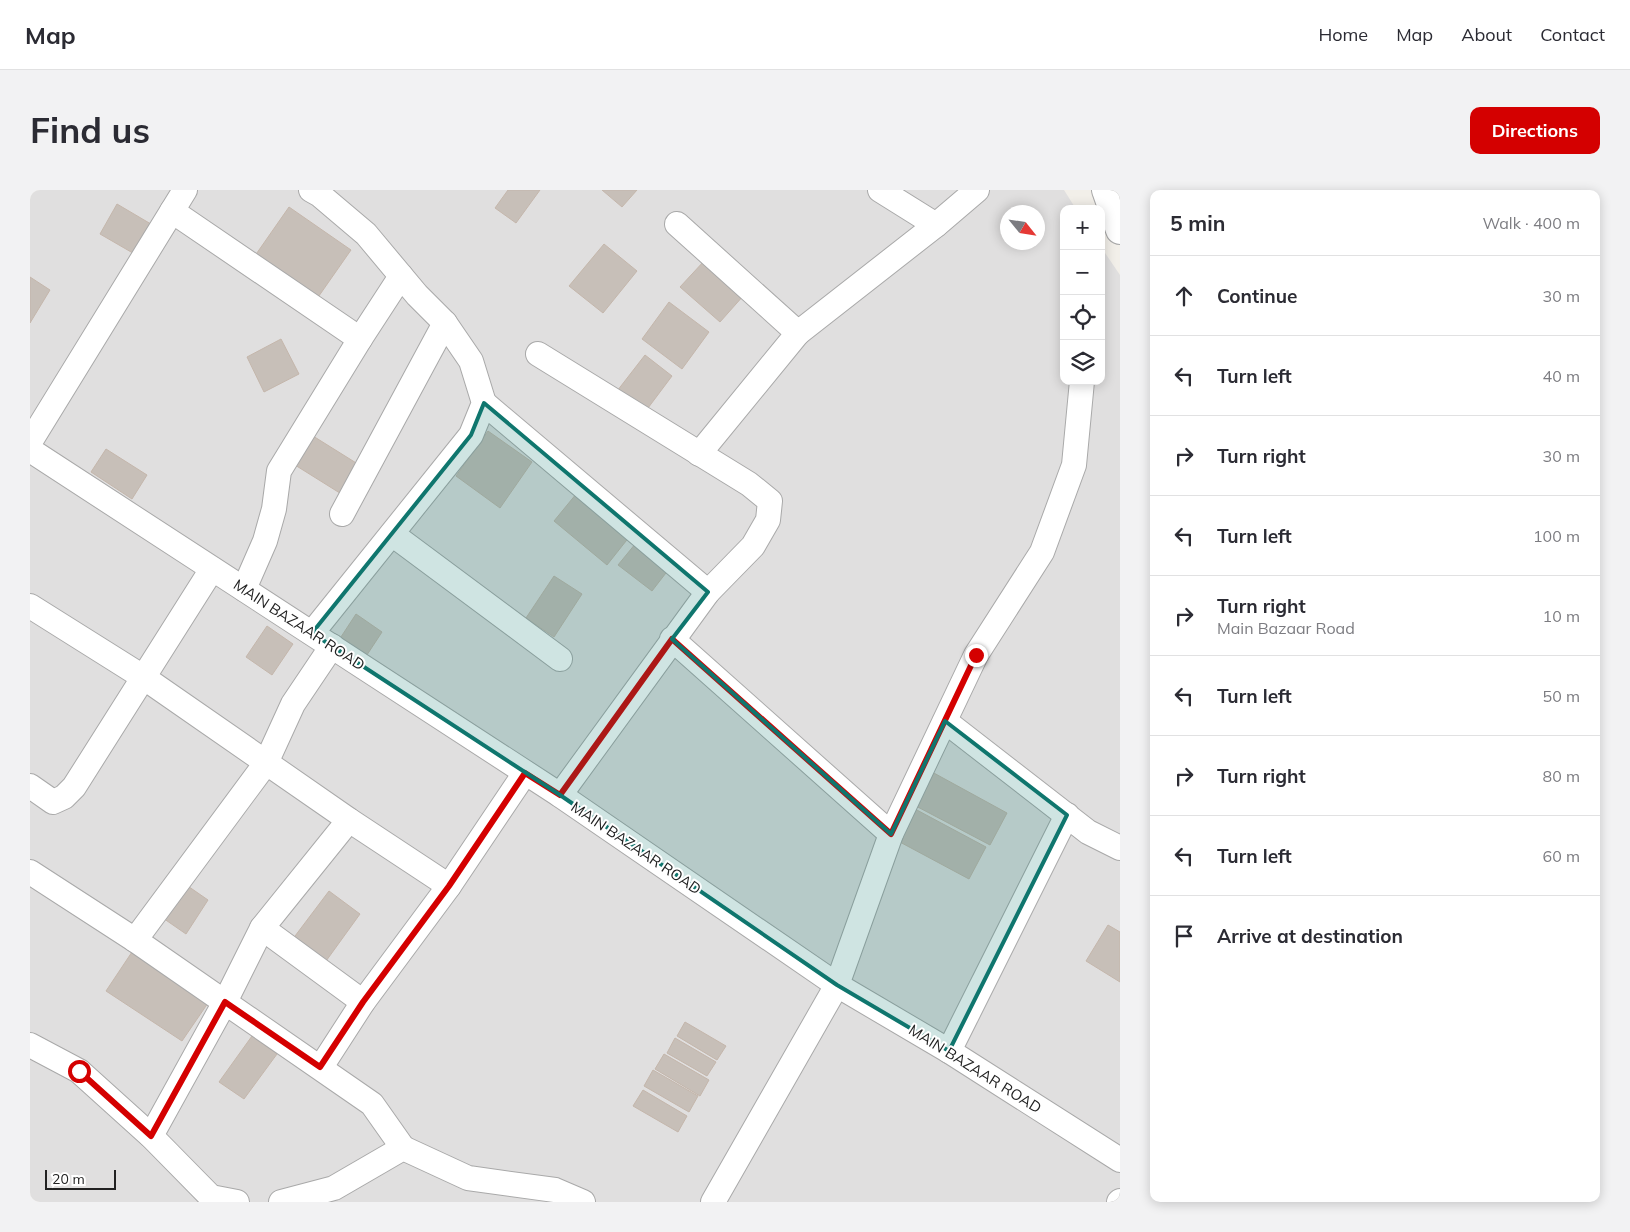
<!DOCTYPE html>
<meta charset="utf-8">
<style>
:root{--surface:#fff;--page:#f2f2f3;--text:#2b2b33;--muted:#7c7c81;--line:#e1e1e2;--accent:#d40000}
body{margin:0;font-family:Mulish,sans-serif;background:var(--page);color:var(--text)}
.controls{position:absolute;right:15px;top:15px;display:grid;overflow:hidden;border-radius:10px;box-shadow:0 2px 12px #0003}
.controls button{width:45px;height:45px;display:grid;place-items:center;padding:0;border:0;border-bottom:1px solid var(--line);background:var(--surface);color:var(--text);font:25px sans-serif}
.compass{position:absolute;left:970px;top:15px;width:45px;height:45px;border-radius:50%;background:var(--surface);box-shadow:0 2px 12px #0003;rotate:120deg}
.scale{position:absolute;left:15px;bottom:12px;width:71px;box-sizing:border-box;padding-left:5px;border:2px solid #222;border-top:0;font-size:14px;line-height:18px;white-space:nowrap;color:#222;-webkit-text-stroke:4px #fff;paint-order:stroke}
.stop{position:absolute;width:15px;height:15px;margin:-11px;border:4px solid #d40000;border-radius:50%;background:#fff}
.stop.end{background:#d40000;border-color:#fff;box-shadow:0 1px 5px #0008}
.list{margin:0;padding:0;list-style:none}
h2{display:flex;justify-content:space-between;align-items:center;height:65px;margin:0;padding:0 20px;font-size:21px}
h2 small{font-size:16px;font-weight:400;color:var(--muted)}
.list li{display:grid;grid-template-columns:32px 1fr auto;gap:15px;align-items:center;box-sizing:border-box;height:80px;padding:0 20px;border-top:1px solid var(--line)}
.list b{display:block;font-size:19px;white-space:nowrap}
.list p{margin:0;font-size:16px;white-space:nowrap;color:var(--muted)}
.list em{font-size:16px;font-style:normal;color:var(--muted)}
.icon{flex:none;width:28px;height:28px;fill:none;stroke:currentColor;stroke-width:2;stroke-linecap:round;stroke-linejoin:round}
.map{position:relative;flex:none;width:1090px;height:1012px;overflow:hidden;border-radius:10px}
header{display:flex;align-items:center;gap:30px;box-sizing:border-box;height:70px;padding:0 25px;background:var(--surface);border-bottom:1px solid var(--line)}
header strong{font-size:24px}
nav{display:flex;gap:28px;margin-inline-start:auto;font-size:18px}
.intro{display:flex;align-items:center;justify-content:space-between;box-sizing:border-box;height:120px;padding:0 30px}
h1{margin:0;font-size:35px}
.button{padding:12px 22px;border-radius:10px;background:var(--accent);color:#fff;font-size:18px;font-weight:700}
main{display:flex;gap:30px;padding:0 30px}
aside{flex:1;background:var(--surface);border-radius:10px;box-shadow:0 2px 12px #0003}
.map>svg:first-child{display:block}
.residential{fill:#e0dfdf;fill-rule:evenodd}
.building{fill:#c7bfb8;stroke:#c4b6ab}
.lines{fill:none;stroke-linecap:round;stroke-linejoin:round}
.minor-casing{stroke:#a9a9a9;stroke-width:26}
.tertiary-casing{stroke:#a9a9a9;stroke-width:30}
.minor{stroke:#fff;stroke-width:24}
.tertiary{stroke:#fff;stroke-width:28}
.route{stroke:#d40000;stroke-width:6}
.marked{fill:#0f766e;fill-opacity:0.2;stroke:#0f766e;stroke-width:4;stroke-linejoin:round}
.labels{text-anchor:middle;stroke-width:4;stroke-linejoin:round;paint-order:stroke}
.street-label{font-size:15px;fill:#222;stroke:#fff}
</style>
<header>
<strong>Map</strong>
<nav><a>Home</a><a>Map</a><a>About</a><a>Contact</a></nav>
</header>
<div class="intro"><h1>Find us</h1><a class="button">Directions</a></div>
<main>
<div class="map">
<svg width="1090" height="1012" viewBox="0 0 1090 1012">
<rect width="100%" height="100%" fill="#f2efe9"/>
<path class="residential" d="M0,0H1034L1046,19H1034V191H1071V57L1090,85V1012H0ZM978,22H1008V52H978Z"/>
<g class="building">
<polygon points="478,0 510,0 486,33 465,18"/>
<polygon points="572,0 607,0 592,17"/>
<polygon points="87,14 126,37 108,66 70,44"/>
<polygon points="259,17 321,60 284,113 222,70"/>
<polygon points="574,54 607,81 573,123 539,96"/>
<polygon points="675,70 714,105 690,132 650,97"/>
<polygon points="0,87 20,100 0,133"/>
<polygon points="639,112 679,142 652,179 612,149"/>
<polygon points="251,149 269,184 234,202 217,167"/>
<polygon points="615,165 642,186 612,226 584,205"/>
<polygon points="458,241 502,272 470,318 426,286"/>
<polygon points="283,246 331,276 313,305 265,275"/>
<polygon points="76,259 117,285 102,309 61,282"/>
<polygon points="547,303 600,346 577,375 524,331"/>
<polygon points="606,353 639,379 622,401 588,375"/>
<polygon points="524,386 552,404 524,447 496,428"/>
<polygon points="326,424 352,442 333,471 307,453"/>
<polygon points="237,436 263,454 242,485 216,467"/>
<polygon points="902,582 977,623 960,655 884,615"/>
<polygon points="885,619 956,657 939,689 868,651"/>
<polygon points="152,692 178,710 156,744 130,726"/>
<polygon points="299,701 330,724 291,778 259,754"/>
<polygon points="1078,735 1090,742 1090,792 1056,771"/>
<polygon points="102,762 178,813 152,851 76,801"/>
<polygon points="655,832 696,856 687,870 647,846"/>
<polygon points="222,846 247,864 214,909 189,892"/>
<polygon points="645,848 686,872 677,886 637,863"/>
<polygon points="634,864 679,890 670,906 625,879"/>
<polygon points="623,880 668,906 659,922 614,896"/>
<polygon points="613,900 657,926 648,942 603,916"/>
</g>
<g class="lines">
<g class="minor-casing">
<g id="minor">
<polyline points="281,0 290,5 336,44 387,105 415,133 441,171 454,213 441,245 282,443"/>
<polyline points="850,0 906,35 947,0"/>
<polyline points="142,21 330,149"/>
<polyline points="647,34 768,143 906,35"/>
<polyline points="508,164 719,294 740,311 738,330 723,356 678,402 530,605"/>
<polyline points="454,213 678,402"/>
<polyline points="0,252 155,0"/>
<polyline points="0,260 530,605 807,795 919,861 1090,970"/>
<polyline points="669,264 768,143"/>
<polyline points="312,324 415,133"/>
<polyline points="362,344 530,469"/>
<polyline points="214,399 235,351 244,319 249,281 330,149 371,86"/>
<polyline points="0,416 113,487 319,630 419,696"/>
<polyline points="642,449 861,644"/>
<polyline points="915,531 1058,642 1090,658"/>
<polyline points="0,596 23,612 34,607 44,597 182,379"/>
<polyline points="0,682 105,750 342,914 373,958"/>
<polyline points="232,738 333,812"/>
<polyline points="105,750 236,573 263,514 302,456"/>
<polyline points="0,855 49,881 121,946 181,1007 207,1012"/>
<polyline points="919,861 1037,625"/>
<polyline points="291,877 333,812 419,696 495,583"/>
<polyline points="121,946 195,812 232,738 319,630"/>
<polyline points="251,1012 304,998 373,958 438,988 525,1000 553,1012"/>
<polyline points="683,1012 807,795 861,644 946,465 1012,362 1044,275 1052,191"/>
<polyline points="1089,1012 1090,1011"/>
</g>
</g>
<g class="tertiary-casing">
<polyline id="tertiary" points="1076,0 1090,40"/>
</g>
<use href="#minor" class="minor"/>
<use href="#tertiary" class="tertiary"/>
</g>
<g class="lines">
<polyline class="route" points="49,881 121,946 195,812 290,877 333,812 419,696 495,583 530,605 642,449 861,644 946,465"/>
</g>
<path class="marked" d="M454,213L678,402L642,449L861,644L915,531L1037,625L919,861L807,795L530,605L282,443L441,245Z"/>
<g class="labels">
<g class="street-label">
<text transform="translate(269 435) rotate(33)" y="5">MAIN BAZAAR ROAD</text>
<text transform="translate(606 658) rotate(34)" y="5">MAIN BAZAAR ROAD</text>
<text transform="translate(945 879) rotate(32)" y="5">MAIN BAZAAR ROAD</text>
</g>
</g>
</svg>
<div class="controls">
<button>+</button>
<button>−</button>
<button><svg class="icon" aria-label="locate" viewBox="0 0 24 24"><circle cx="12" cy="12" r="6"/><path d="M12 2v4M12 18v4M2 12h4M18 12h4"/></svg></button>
<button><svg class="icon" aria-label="layers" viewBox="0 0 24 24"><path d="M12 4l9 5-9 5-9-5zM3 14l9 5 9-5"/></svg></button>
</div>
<svg class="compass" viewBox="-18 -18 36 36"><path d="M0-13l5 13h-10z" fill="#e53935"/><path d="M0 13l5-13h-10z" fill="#7c7c81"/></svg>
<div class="scale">20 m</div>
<div class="stop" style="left:49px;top:881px"></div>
<div class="stop end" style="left:946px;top:465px"></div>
</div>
<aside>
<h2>5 min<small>Walk · 400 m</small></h2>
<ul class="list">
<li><svg class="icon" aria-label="ahead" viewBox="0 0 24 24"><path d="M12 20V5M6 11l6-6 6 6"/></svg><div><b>Continue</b></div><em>30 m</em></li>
<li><svg class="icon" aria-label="left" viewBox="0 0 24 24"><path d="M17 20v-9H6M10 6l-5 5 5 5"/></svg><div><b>Turn left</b></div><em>40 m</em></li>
<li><svg class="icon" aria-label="right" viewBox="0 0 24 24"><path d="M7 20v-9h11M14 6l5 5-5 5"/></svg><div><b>Turn right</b></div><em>30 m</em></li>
<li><svg class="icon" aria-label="left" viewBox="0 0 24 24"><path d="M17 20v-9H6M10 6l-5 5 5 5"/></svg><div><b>Turn left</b></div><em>100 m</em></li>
<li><svg class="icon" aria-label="right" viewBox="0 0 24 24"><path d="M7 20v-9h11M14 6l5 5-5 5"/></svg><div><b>Turn right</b><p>Main Bazaar Road</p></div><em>10 m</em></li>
<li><svg class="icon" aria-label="left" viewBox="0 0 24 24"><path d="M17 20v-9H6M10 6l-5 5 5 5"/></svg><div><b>Turn left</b></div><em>50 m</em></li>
<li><svg class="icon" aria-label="right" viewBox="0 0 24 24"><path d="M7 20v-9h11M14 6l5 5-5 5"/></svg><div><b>Turn right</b></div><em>80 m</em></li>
<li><svg class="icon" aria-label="left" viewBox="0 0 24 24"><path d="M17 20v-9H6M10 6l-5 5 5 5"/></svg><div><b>Turn left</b></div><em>60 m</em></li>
<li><svg class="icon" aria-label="arrive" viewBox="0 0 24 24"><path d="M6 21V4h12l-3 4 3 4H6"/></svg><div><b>Arrive at destination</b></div></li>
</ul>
</aside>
</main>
